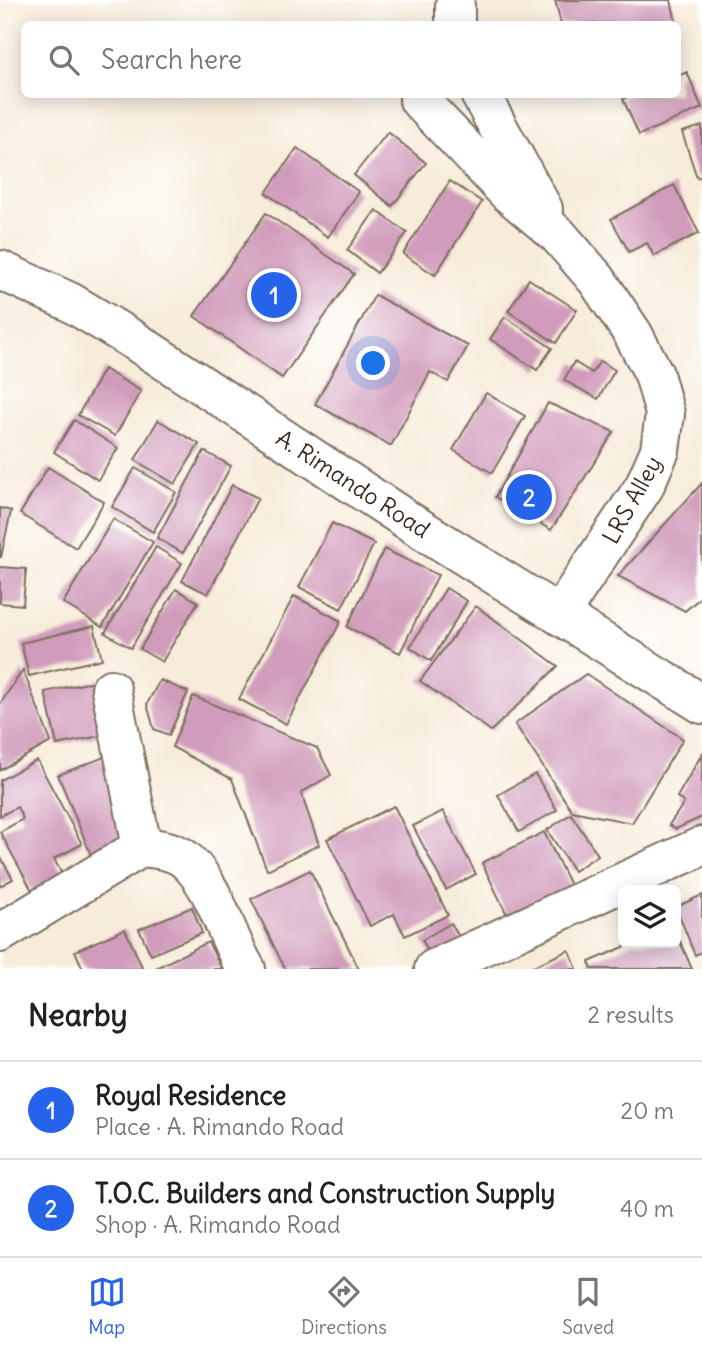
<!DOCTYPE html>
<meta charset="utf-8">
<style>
:root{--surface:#fff;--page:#f6f6f6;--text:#222;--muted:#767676;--line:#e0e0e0;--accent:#2563eb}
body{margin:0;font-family:Delius,sans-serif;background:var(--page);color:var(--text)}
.controls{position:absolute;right:21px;bottom:21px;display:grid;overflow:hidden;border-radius:10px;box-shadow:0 4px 18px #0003}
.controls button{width:63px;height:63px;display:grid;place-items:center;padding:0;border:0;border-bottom:2px solid var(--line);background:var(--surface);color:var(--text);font:35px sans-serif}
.you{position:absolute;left:374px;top:364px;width:24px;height:24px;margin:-18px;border:5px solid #fff;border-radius:50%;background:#1a73e8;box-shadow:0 0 0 10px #1a73e833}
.badge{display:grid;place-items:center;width:46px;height:46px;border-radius:50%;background:var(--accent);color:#fff;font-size:23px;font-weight:700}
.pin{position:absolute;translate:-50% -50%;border:4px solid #fff;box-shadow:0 2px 7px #0006}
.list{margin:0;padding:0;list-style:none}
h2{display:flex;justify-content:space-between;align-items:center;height:91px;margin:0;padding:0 28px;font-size:30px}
h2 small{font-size:23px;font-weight:400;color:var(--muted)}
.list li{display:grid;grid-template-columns:46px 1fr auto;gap:21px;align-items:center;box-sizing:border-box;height:98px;padding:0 28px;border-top:2px solid var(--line)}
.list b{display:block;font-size:26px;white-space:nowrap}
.list p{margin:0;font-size:23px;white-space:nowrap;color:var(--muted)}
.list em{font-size:23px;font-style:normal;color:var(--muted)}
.icon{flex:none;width:38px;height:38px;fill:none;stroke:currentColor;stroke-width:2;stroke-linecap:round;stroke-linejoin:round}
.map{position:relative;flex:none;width:702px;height:969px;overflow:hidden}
.search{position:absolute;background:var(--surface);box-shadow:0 4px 18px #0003;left:21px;right:21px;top:21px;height:77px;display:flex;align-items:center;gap:18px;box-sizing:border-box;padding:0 24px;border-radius:10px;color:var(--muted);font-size:26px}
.sheet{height:287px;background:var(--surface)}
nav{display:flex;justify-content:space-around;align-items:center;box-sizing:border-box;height:98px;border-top:2px solid var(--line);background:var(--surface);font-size:19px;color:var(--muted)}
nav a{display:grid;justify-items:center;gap:4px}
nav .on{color:var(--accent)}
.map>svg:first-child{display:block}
.building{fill:#d19cbb}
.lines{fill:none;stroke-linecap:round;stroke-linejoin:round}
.minor-casing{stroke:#7d6e60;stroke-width:42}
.major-casing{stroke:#7d6e60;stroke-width:42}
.minor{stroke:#fff;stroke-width:38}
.major{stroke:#fff;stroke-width:38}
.labels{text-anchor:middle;stroke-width:7;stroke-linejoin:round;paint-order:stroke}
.street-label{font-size:23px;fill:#3b2a1e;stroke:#fff}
</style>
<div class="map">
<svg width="702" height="969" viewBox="0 0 702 969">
<rect width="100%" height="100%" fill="#fff"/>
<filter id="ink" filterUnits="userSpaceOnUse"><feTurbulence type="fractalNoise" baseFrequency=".0143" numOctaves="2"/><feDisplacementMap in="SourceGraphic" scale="14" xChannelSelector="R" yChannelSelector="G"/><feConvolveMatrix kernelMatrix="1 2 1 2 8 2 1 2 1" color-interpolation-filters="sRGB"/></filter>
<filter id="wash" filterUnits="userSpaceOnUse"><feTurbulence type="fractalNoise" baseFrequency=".00686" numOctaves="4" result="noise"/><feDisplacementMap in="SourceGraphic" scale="28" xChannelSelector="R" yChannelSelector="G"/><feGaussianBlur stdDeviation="1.57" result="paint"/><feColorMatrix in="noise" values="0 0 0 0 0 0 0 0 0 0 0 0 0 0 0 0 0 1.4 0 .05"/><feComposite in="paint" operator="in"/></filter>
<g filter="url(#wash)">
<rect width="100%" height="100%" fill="#f7ecda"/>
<g id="blocks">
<g class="building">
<polygon points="555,0 671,0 676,22 561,24"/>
<polygon points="687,72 702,108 639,135 623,99 633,94 678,94 678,76"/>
<polygon points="702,126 702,176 697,178 682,132"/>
<polygon points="388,132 426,163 392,206 354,175"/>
<polygon points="297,148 359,192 328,237 266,193"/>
<polygon points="450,181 482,202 435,275 403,254"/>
<polygon points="674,185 699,233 654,256 647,243 629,252 611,219"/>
<polygon points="376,210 407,233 377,273 347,250"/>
<polygon points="266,213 354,274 282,378 194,316"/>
<polygon points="529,279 577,310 556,343 508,311"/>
<polygon points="375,295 468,346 448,382 430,372 391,446 315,404"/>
<polygon points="505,317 552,348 537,370 490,339"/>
<polygon points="600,361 615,370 598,399 564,380 574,362 592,373"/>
<polygon points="104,369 141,391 115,436 78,415"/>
<polygon points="486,393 525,416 492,473 453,450"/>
<polygon points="548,403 614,432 551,530 495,497"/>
<polygon points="74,420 118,448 98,480 54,452"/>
<polygon points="158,420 199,444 175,484 135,460"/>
<polygon points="204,451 231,466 183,553 157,538"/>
<polygon points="48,467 104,502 76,548 20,514"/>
<polygon points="135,468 176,492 153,532 112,507"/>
<polygon points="702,483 702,596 685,611 618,576"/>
<polygon points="232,485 258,498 208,594 182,581"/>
<polygon points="0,508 11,511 1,557 0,557"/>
<polygon points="113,519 153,542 102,627 63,603"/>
<polygon points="332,523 374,544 341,609 299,587"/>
<polygon points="156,547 182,563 131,648 105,633"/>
<polygon points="384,549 438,575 400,653 347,627"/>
<polygon points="0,567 26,569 23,605 0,603"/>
<polygon points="446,588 467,601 431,661 410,647"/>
<polygon points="176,589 198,602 162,662 140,649"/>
<polygon points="294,596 341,621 286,724 239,699"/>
<polygon points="476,606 558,666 491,731 420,681"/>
<polygon points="94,626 102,659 29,676 21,643"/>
<polygon points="23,670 51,742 0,770 0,704"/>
<polygon points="586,674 683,739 632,823 572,811 515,724"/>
<polygon points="101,680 114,733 57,745 45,692"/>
<polygon points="160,680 188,692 169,735 154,729 147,704"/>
<polygon points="193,696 317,748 331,775 301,793 319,845 267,870 232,779 172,747"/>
<polygon points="112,754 128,840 91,855 58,775"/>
<polygon points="702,754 702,817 676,829 669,825 684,803 677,797"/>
<polygon points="37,760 82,844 54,859 67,883 37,900 0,832 23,819 17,807 0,816 0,780"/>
<polygon points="535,774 557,810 519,832 498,795"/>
<polygon points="394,806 448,915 405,936 394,914 370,926 327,839"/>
<polygon points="443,811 476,874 446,890 413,826"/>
<polygon points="571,814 598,855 574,871 547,830"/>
<polygon points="544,832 574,893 511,923 482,863"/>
<polygon points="0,856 13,879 0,886"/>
<polygon points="310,870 359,969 285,969 251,899"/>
<polygon points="702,895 702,952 695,955 676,907"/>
<polygon points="192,907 202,933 151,955 139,929"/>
<polygon points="451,923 466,949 437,966 422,940"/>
<polygon points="125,929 143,969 83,969 75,951"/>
<polygon points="676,932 692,969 592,969 589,962 633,943 676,943"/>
<polygon points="208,942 222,969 154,969"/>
<polygon points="569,950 577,969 527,969"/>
</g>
</g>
</g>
<g filter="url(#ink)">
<use href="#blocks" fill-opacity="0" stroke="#7d6e60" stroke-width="2"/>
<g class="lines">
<g class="minor-casing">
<g id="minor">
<polyline points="455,5 455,24"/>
<polyline points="480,94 543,209"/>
<polyline points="419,100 508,193 558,235 597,280 633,334 654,374 665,414 660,450 644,487 559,615"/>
<polyline points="111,689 142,847"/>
<path d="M0,933L142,847C157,849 176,850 188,862C217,890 225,935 246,969"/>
<polyline points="434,969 702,846"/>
</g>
</g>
<g class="major-casing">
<polyline id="major" points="0,270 70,302 135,341 407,520 702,704"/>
</g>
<use href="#minor" class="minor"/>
<use href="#major" class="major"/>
</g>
</g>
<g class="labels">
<g class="street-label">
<text transform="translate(353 484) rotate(33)" y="8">A. Rimando Road</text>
<text transform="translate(632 500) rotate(-61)" y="8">LRS Alley</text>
</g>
</g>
</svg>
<div class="controls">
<button><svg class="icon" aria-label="layers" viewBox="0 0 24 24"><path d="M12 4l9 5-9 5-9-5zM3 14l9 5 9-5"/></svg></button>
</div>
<div class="you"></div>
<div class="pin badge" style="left:274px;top:295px">1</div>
<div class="pin badge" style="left:529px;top:497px">2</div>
<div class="search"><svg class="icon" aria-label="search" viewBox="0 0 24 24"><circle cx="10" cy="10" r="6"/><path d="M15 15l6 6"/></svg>Search here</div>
</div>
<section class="sheet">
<h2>Nearby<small>2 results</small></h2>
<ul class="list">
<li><span class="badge">1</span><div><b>Royal Residence</b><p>Place · A. Rimando Road</p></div><em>20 m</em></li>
<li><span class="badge">2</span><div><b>T.O.C. Builders and Construction Supply</b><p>Shop · A. Rimando Road</p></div><em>40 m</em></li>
</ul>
</section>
<nav>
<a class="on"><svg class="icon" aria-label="map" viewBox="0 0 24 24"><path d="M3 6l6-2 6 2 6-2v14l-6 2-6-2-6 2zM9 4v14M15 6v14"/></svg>Map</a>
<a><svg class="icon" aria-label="directions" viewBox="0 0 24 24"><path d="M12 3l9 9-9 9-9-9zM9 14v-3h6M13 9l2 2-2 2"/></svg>Directions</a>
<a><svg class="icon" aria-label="saved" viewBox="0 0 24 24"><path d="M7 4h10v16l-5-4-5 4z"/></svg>Saved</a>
</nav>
